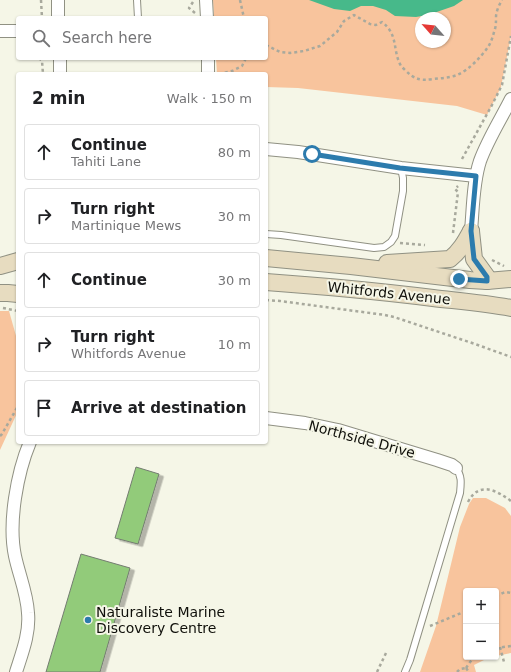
<!DOCTYPE html>
<meta charset="utf-8">
<style>
:root{--surface:#fff;--page:#f6f6f6;--text:#202124;--muted:#757577;--line:#e0e0e0}
body{margin:0;font-family:"DejaVu Sans",sans-serif;background:var(--page);color:var(--text)}
.controls{position:absolute;right:12px;bottom:12px;display:grid;overflow:hidden;border-radius:4px;box-shadow:0 1px 3px #0004}
.controls button{width:36px;height:36px;display:grid;place-items:center;padding:0;border:0;border-bottom:1px solid var(--line);background:var(--surface);color:var(--text);font:20px sans-serif}
.compass{position:absolute;left:415px;top:12px;width:36px;height:36px;border-radius:50%;background:var(--surface);box-shadow:0 1px 3px #0004;rotate:297deg}
.stop{position:absolute;width:12px;height:12px;margin:-9px;border:3px solid #2c7bad;border-radius:50%;background:#fff}
.stop.end{background:#2c7bad;border-color:#fff;box-shadow:0 1px 4px #0008}
.list{margin:0;padding:0;list-style:none}
h2{display:flex;justify-content:space-between;align-items:center;height:52px;margin:0;padding:0 16px;font-size:17px}
h2 small{font-size:13px;font-weight:400;color:var(--muted)}
.list li{display:grid;grid-template-columns:26px 1fr auto;gap:12px;align-items:center;box-sizing:border-box;height:56px;margin:0 8px 8px;padding:0 8px;border:1px solid var(--line);border-radius:4px}
.list b{display:block;font-size:15px;white-space:nowrap}
.list p{margin:0;font-size:13px;white-space:nowrap;color:var(--muted)}
.list em{font-size:13px;font-style:normal;color:var(--muted)}
.icon{flex:none;width:22px;height:22px;fill:none;stroke:currentColor;stroke-width:2;stroke-linecap:round;stroke-linejoin:round}
.map{position:relative;flex:none;width:511px;height:672px;overflow:hidden}
.search{position:absolute;background:var(--surface);box-shadow:0 1px 3px #0004;left:16px;top:16px;width:252px;height:44px;display:flex;align-items:center;gap:10px;box-sizing:border-box;padding:0 14px;border-radius:4px;color:var(--muted);font-size:15px}
.panel{position:absolute;background:var(--surface);box-shadow:0 1px 3px #0004;left:16px;top:72px;width:252px;height:372px;border-radius:4px}
.map>svg:first-child{display:block}
.green{fill:#f8c49d;fill-rule:evenodd}
.water{fill:#47b98a}
.building{fill:#92cb7a;stroke:#747c71;filter:url(#shadow)}
.lines{fill:none;stroke-linecap:round;stroke-linejoin:round}
.lane-casing{stroke:#909183;stroke-width:8}
.street-casing{stroke:#909183;stroke-width:14}
.secondary-casing{stroke:#909183;stroke-width:18}
.path{stroke:#a8a99d;stroke-width:2.5;stroke-dasharray:3 3;stroke-linecap:butt}
.lane{stroke:#fff;stroke-width:6}
.street{stroke:#fff;stroke-width:12}
.secondary{stroke:#e7dcc0;stroke-width:16}
.route{stroke:#2c7bad;stroke-width:5}
.poi-dot{fill:#2c7bad;stroke:#f5f6e7;stroke-width:1.5}
.labels{text-anchor:middle;stroke-width:4;stroke-linejoin:round;paint-order:stroke}
.street-label{font-size:14px;fill:#0f0f0a;stroke:#f5f6e7}
.poi-label{font-size:14px;fill:#0f0f0a;stroke:#f5f6e7;text-anchor:start}
</style>
<div class="map">
<svg width="511" height="672" viewBox="0 0 511 672">
<defs>
<filter id="shadow"><feDropShadow dx="4.5" dy="2.5" stdDeviation="0" flood-color="#0004"/></filter>
</defs>
<rect width="100%" height="100%" fill="#f5f6e7"/>
<g class="green">
<path d="M213,0H511V36L501,87L487,115L457,106L298,88L266,87V74H217L216,58H266V18H214ZM421,18H445V42H421Z"/>
<polygon points="0,311 9,311 18,343 18,411 0,450"/>
<polygon points="473,498 486,498 505,508 511,516 511,653 496,656 496,591 466,591 466,657 492,657 488,658 474,665 476,672 420,672 436,626 460,527 469,504"/>
</g>
<polygon class="water" points="309,0 463,0 454,6 428,15 416,17 395,16 386,10 373,6 361,6 350,11 334,9"/>
<g class="building">
<polygon points="136,467 159,474 138,544 115,538"/>
<polygon points="81,554 130,568 100,672 46,672"/>
</g>
<g class="lines">
<g class="lane-casing">
<g id="lane">
<polyline points="137,0 138,18"/>
<polyline points="266,234 281,235 374,248 384,247 391,242 395,236 403,191 403,178 401,168"/>
<path d="M405,672L410,660L460,493C461,483 462,476 456,468"/>
</g>
</g>
<g class="street-casing">
<g id="street">
<polyline points="58,0 58,18"/>
<polyline points="206,0 207,18"/>
<polyline points="0,31 18,31"/>
<polyline points="60,58 60,74"/>
<polyline points="208,58 208,74"/>
<polyline points="266,149 298,152 401,168 476,176"/>
<path d="M471,231C473,209 473,182 480,161C488,139 501,119 511,99"/>
<polyline points="266,418 305,423 338,430 437,460 452,465 456,468"/>
<path d="M16,672C22,653 30,633 28,613C27,593 19,575 15,556C8,523 17,473 30,442"/>
</g>
</g>
<g class="secondary-casing">
<g id="secondary">
<polyline points="471,231 474,259 487,277 487,281"/>
<polyline points="266,258 351,266 470,280 487,281 511,279"/>
<path d="M387,263L450,259C460,251 465,242 471,231"/>
<polyline points="0,266 18,261"/>
<path d="M266,282C322,286 377,291 433,298C459,301 485,303 511,308"/>
<polyline points="0,293 8,293 18,294"/>
</g>
</g>
<g class="path">
<polyline points="41,0 42,18"/>
<polyline points="240,0 244,18"/>
<polyline points="193,2 189,8 195,13"/>
<path d="M266,45L280,52L290,53L304,51L320,46L337,32L344,21L354,15L370,24L376,25L382,22C399,35 392,50 401,66C402,67 404,69 405,70C414,79 420,81 433,79C441,78 449,78 457,75C469,70 481,57 488,47C492,41 493,35 495,29C496,25 496,22 496,17C496,12 499,5 502,0"/>
<polyline points="39,58 42,61 43,74"/>
<polyline points="219,74 232,71 242,66 246,58"/>
<polyline points="462,159 492,105 502,85 511,36"/>
<polyline points="453,233 458,192 455,189 458,186"/>
<polyline points="400,243 425,245"/>
<polyline points="492,260 504,266"/>
<polyline points="266,300 280,301 385,315 394,317 475,344 511,357"/>
<polyline points="3,308 18,311"/>
<polyline points="0,436 2,434 18,406"/>
<path d="M468,502C479,481 496,490 511,501"/>
<polyline points="496,596 505,592 511,593"/>
<polyline points="430,626 466,611"/>
<polyline points="500,647 504,662"/>
<polyline points="496,648 511,646"/>
<polyline points="466,668 473,658 475,657"/>
<polyline points="466,668 469,672"/>
<polyline points="377,672 386,653"/>
<polyline points="457,672 460,669 466,668"/>
</g>
<use href="#lane" class="lane"/>
<use href="#street" class="street"/>
<use href="#secondary" class="secondary"/>
</g>
<g class="lines">
<polyline class="route" points="312,154 400,168 476,176 471,231 474,259 487,277 487,281 459,279"/>
</g>
<circle class="poi-dot" cx="88" cy="620" r="4"/>
<g class="labels">
<g class="street-label">
<text transform="translate(389 293) rotate(6)" y="5">Whitfords Avenue</text>
<text transform="translate(362 439) rotate(15)" y="5">Northside Drive</text>
</g>
<g class="poi-label">
<text x="96" y="617">Naturaliste Marine<tspan x="96" dy="16">Discovery Centre</tspan></text>
</g>
</g>
</svg>
<div class="controls">
<button>+</button>
<button>−</button>
</div>
<svg class="compass" viewBox="-18 -18 36 36"><path d="M0-13l5 13h-10z" fill="#e53935"/><path d="M0 13l5-13h-10z" fill="#757577"/></svg>
<div class="stop" style="left:312px;top:154px"></div>
<div class="stop end" style="left:459px;top:279px"></div>
<div class="search"><svg class="icon" aria-label="search" viewBox="0 0 24 24"><circle cx="10" cy="10" r="6"/><path d="M15 15l6 6"/></svg>Search here</div>
<section class="panel">
<h2>2 min<small>Walk · 150 m</small></h2>
<ul class="list">
<li><svg class="icon" aria-label="ahead" viewBox="0 0 24 24"><path d="M12 20V5M6 11l6-6 6 6"/></svg><div><b>Continue</b><p>Tahiti Lane</p></div><em>80 m</em></li>
<li><svg class="icon" aria-label="right" viewBox="0 0 24 24"><path d="M7 20v-9h11M14 6l5 5-5 5"/></svg><div><b>Turn right</b><p>Martinique Mews</p></div><em>30 m</em></li>
<li><svg class="icon" aria-label="ahead" viewBox="0 0 24 24"><path d="M12 20V5M6 11l6-6 6 6"/></svg><div><b>Continue</b></div><em>30 m</em></li>
<li><svg class="icon" aria-label="right" viewBox="0 0 24 24"><path d="M7 20v-9h11M14 6l5 5-5 5"/></svg><div><b>Turn right</b><p>Whitfords Avenue</p></div><em>10 m</em></li>
<li><svg class="icon" aria-label="arrive" viewBox="0 0 24 24"><path d="M6 21V4h12l-3 4 3 4H6"/></svg><div><b>Arrive at destination</b></div></li>
</ul>
</section>
</div>
